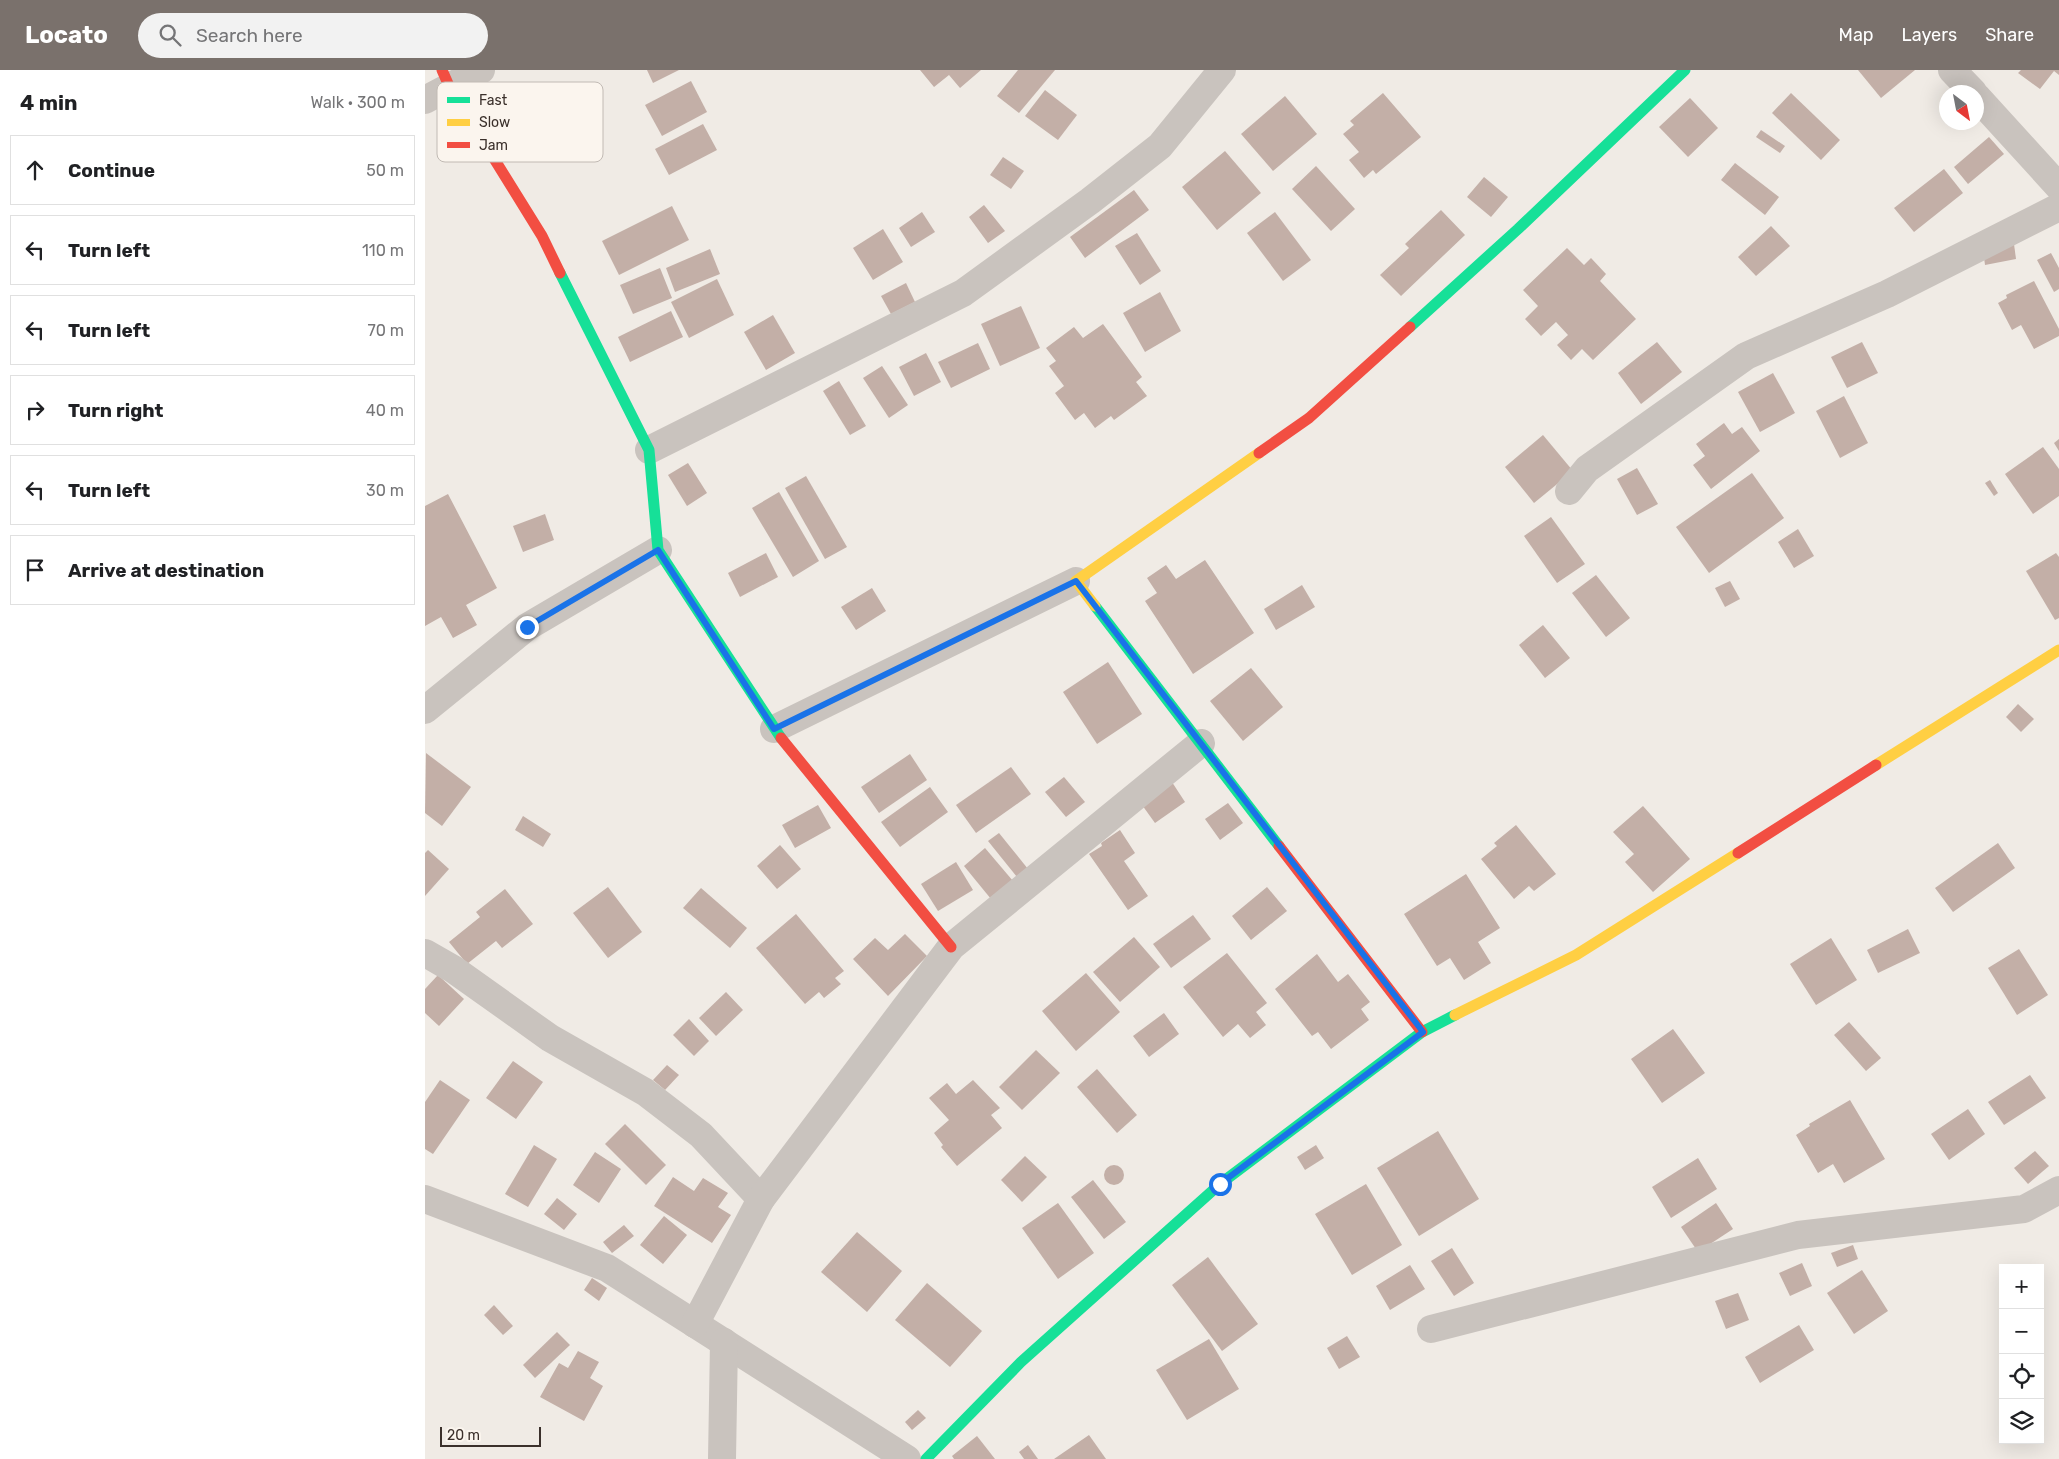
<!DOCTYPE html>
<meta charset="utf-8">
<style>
:root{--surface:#fff;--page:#f2f2f2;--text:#202124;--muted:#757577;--line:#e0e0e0;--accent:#7a716c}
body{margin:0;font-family:Rubik,sans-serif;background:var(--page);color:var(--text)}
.controls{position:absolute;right:15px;bottom:15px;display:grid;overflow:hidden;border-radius:0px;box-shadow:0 5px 20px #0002}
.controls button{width:45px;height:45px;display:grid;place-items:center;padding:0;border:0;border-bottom:1px solid var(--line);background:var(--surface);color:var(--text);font:25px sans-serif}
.compass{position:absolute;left:1514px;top:15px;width:45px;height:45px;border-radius:50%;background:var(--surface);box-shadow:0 5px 20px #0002;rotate:148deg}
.scale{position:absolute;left:15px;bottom:12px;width:101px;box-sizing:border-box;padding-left:5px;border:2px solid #3b302b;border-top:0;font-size:14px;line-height:18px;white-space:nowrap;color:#3b302b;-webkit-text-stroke:4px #fbf5ee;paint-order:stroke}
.stop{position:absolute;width:15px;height:15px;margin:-11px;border:4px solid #1a73e8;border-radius:50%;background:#fff}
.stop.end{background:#1a73e8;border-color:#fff;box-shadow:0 1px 5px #0008}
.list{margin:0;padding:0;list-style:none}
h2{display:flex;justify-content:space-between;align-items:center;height:65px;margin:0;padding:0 20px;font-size:21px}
h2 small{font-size:16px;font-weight:400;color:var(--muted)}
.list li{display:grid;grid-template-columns:32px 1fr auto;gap:15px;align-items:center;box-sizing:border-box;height:70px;margin:0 10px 10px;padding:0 10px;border:1px solid var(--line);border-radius:0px}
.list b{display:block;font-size:19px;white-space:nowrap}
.list em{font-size:16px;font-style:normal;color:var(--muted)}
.icon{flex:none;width:28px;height:28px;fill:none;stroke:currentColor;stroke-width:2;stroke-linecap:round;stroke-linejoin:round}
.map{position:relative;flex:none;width:1634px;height:1389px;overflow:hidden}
header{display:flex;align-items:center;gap:30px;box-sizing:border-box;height:70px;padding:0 25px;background:var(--accent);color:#fff}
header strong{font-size:24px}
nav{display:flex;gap:28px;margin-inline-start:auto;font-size:18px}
.search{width:350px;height:45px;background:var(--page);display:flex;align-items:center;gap:12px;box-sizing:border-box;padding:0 18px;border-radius:28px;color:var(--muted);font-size:19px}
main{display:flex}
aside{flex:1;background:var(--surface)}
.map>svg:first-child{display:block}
.building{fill:#c3afa7}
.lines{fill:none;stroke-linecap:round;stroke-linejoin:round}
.street{stroke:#c9c3be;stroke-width:28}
.fast{stroke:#16e098;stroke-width:11}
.slow{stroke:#ffcf43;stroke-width:11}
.jam{stroke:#f24e42;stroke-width:11}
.route{stroke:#1a73e8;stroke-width:6}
.key{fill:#fbf5ee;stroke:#c1bab4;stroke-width:1}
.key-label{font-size:14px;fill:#3b302b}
</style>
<header>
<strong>Locato</strong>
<div class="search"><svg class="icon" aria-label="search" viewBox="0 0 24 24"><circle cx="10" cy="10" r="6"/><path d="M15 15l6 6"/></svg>Search here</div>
<nav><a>Map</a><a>Layers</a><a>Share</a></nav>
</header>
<main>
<aside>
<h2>4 min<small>Walk · 300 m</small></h2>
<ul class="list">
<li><svg class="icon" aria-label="ahead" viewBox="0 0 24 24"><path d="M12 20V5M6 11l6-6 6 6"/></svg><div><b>Continue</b></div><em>50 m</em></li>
<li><svg class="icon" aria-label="left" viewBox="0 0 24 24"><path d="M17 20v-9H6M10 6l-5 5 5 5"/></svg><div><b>Turn left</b></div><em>110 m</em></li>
<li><svg class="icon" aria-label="left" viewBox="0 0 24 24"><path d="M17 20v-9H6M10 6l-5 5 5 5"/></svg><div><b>Turn left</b></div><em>70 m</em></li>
<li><svg class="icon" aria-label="right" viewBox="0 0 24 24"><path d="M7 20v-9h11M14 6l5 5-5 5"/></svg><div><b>Turn right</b></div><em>40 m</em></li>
<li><svg class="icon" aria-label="left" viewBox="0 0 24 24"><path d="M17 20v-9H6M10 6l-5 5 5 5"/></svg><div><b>Turn left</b></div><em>30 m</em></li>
<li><svg class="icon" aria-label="arrive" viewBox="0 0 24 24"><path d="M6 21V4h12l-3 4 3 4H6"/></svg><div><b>Arrive at destination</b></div></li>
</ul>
</aside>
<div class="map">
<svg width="1634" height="1389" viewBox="0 0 1634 1389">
<rect width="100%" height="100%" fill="#f0ebe5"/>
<g class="building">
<polygon points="222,0 254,0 228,13"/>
<polygon points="495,0 556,0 535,18 524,5 509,17"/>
<polygon points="593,0 630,0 594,43 572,26"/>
<polygon points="1433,0 1490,0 1456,28"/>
<polygon points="1596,0 1634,0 1634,5 1629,1 1615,19 1593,3"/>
<polygon points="266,11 282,42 237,66 220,35"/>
<polygon points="620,20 652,45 633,70 600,46"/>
<polygon points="958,23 996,67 951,104 948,100 939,108 924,90 934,82 918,64 929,55 925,51"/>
<polygon points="1366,23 1415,70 1396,90 1347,43"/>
<polygon points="860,26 892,64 848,101 816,64"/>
<polygon points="1265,28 1293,58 1263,87 1234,57"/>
<polygon points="278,54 292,80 244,105 230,79"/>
<polygon points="1336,60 1360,76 1355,83 1331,67"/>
<polygon points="1564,67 1579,84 1543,114 1529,97"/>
<polygon points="800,81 836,123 792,160 757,117"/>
<polygon points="578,87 599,101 586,119 565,105"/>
<polygon points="1310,93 1354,127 1340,145 1296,110"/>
<polygon points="891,96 930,139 906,161 867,119"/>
<polygon points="1519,99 1538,123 1489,162 1469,138"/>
<polygon points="1059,107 1083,127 1066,147 1042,127"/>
<polygon points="709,120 724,140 660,188 645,167"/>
<polygon points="559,135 580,161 563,173 544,147"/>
<polygon points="247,136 264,170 194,205 177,171"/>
<polygon points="1016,140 1040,165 976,226 955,205 984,178 980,174"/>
<polygon points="497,142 510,162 486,177 474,158"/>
<polygon points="850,142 886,190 858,211 822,163"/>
<polygon points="1346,156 1365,176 1331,206 1313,187"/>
<polygon points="458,159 478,192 448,210 428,178"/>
<polygon points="712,163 736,201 715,215 690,176"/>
<polygon points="1589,174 1591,189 1560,195 1558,180"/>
<polygon points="1142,178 1159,195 1166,188 1181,204 1175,211 1211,249 1168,290 1157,279 1146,290 1132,275 1143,265 1131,252 1116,266 1100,249 1113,236 1098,220"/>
<polygon points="285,179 295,204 250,222 241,198"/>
<polygon points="1626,183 1634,198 1634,219 1629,222 1612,190"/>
<polygon points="235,198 247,228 208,244 195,215"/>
<polygon points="292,209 309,245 264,268 246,232"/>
<polygon points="1609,211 1634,259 1634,266 1609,279 1596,255 1587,260 1573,233 1582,228 1581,225"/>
<polygon points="481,213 490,232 466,244 456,226"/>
<polygon points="735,222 756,261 720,282 698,243"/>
<polygon points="596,236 615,278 575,296 556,254"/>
<polygon points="246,241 258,267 205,292 193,267"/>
<polygon points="348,245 370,283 341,300 319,262"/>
<polygon points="678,254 717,307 711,312 722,326 689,350 686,346 670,358 659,343 650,350 630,323 639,316 624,296 631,291 621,278 649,257 658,268"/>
<polygon points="1232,272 1257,302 1216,334 1193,303"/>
<polygon points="1437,272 1453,303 1422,318 1406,287"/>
<polygon points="553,273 565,299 526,318 513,292"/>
<polygon points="501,283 516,312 489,326 474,297"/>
<polygon points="457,296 483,335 464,348 438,308"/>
<polygon points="1348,303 1370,343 1335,362 1313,322"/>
<polygon points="414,311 441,356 425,365 398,321"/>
<polygon points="1419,326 1443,373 1415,388 1391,341"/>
<polygon points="1299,353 1307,364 1317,357 1335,381 1286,419 1268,395 1280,386 1271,374"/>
<polygon points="1118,365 1148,401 1109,433 1080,397"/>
<polygon points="1634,369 1634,381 1629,373"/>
<polygon points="1618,377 1634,399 1634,426 1608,444 1580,404"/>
<polygon points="263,393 282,423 262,436 243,405"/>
<polygon points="1212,398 1233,434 1212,445 1192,409"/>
<polygon points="1327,403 1359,448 1284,503 1251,457"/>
<polygon points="381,406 422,477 400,489 360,418"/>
<polygon points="1565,410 1573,423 1569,426 1560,413"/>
<polygon points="354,422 394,491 368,507 327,438"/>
<polygon points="23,424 72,518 41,535 52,555 28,568 16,547 0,556 0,436"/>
<polygon points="120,444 129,470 98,482 88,456"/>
<polygon points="1126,447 1160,494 1132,513 1099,466"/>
<polygon points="1373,459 1389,486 1369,498 1353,472"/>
<polygon points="341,483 353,507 315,527 303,503"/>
<polygon points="1631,483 1634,487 1634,548 1630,550 1601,501"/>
<polygon points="780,490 829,563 768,604 720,531 732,523 722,508 741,495 751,509"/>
<polygon points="1171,505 1205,548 1181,567 1147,523"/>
<polygon points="1305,511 1315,529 1300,537 1290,518"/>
<polygon points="877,515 890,537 851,560 839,539"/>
<polygon points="447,518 461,541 431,560 416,537"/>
<polygon points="1118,555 1145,588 1120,608 1094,575"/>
<polygon points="683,592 717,644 672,674 638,622"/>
<polygon points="826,598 858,637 818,671 785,631"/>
<polygon points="1593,634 1609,649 1596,662 1581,647"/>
<polygon points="1,683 46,717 17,756 0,743"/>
<polygon points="485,684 502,710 454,743 436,717"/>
<polygon points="586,697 606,724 551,763 531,735"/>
<polygon points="743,706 760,732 730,753 712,728"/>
<polygon points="639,707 660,732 641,747 620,722"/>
<polygon points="505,717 523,742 475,777 456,752"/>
<polygon points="803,733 818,753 795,770 780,749"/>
<polygon points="393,735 406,758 370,778 357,755"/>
<polygon points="1218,736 1265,789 1228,822 1200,792 1209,784 1188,762"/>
<polygon points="98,746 126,764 118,777 90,760"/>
<polygon points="1091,755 1131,804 1109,821 1104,816 1089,829 1056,789 1072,776 1069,773"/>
<polygon points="695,760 710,783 699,791 723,826 703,840 664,784 677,776 676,773"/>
<polygon points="574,763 603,799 592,807 563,771"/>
<polygon points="1573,773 1590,798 1528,842 1510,818"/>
<polygon points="355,775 376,799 352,819 332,796"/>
<polygon points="560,778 588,811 566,829 539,796"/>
<polygon points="3,780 24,799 0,826 0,783"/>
<polygon points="531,792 548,820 513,841 496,814"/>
<polygon points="1041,804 1075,858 1053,872 1066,893 1039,910 1025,888 1012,896 979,844"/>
<polygon points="183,817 217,862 183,888 148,843"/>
<polygon points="842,817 862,841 826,870 807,846"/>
<polygon points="276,818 322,858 305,878 258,838"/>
<polygon points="80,819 108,854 77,878 71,871 42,894 24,872 55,847 51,842"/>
<polygon points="371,844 419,901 410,908 416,914 399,928 394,922 380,934 331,878"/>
<polygon points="768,845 786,869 746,898 728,874"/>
<polygon points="1483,859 1495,883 1453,903 1442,880"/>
<polygon points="480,864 502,886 463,926 428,889 450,868 463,880"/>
<polygon points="709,867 735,897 695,932 668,902"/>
<polygon points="1406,868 1432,910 1391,935 1365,894"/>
<polygon points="1594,879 1623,925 1592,945 1563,898"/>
<polygon points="802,883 842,933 831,942 841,955 825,968 813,954 798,967 758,917"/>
<polygon points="892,884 913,912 923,904 945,932 936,939 944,950 906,979 893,962 887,966 850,919"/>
<polygon points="661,903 695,942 651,981 617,941"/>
<polygon points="13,905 39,929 14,956 0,943 0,919"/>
<polygon points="301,922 318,940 291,966 274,948"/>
<polygon points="739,943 754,964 724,987 708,966"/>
<polygon points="264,949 284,971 269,986 248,965"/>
<polygon points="1424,952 1456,988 1441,1001 1409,965"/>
<polygon points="1248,959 1280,1003 1237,1033 1206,989"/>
<polygon points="611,980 635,1003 597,1040 574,1017"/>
<polygon points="88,991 118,1012 91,1049 61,1028"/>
<polygon points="242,995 254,1005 240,1020 228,1010"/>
<polygon points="672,999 712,1045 692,1063 652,1017"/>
<polygon points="1605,1005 1621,1028 1579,1055 1563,1032"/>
<polygon points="15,1010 45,1030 8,1084 0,1079 0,1032"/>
<polygon points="548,1010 575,1038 566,1045 577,1058 532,1096 516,1077 518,1075 509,1063 524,1050 504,1028 522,1013 531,1024"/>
<polygon points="1425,1030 1460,1089 1419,1113 1408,1094 1393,1103 1371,1065 1385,1056 1384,1054"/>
<polygon points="1543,1039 1560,1064 1524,1090 1506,1064"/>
<polygon points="200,1054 241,1095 221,1115 180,1074"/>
<polygon points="1013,1061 1054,1129 994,1166 952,1098"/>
<polygon points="109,1075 132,1089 103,1137 80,1124"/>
<polygon points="891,1075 899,1088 880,1100 872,1087"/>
<polygon points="1610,1081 1624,1096 1603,1114 1589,1098"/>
<polygon points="170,1082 196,1099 174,1133 148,1115"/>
<polygon points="600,1086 622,1107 597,1132 576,1110"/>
<polygon points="1273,1088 1292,1119 1246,1148 1227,1117"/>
<circle cx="689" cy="1105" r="10"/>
<polygon points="248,1107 269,1121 278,1108 303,1123 293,1137 306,1145 287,1173 229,1136"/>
<polygon points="668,1110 701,1152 679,1169 646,1127"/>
<polygon points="941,1114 977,1175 927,1205 890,1144"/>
<polygon points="132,1128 152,1144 139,1160 119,1144"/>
<polygon points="633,1133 669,1183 633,1209 597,1158"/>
<polygon points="1291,1133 1308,1159 1273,1182 1256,1157"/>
<polygon points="239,1146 262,1165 238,1194 215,1175"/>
<polygon points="199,1155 209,1166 187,1183 178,1172"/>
<polygon points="432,1162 477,1201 442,1242 396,1202"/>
<polygon points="1428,1175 1433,1189 1412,1197 1406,1183"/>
<polygon points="1027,1178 1049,1213 1029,1226 1006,1191"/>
<polygon points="783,1187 833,1254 797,1281 747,1215"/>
<polygon points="1377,1193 1387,1216 1365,1226 1354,1203"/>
<polygon points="985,1195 1000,1219 965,1240 951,1216"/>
<polygon points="1437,1200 1463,1241 1429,1264 1402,1223"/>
<polygon points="167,1208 182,1218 174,1231 159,1220"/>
<polygon points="502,1213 557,1261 525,1297 470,1250"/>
<polygon points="1313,1223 1324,1250 1301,1259 1290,1231"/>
<polygon points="69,1235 88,1256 78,1265 59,1245"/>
<polygon points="1374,1255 1389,1280 1335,1313 1320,1287"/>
<polygon points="132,1262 145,1275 110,1308 98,1295"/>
<polygon points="922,1266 935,1287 914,1299 902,1278"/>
<polygon points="784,1269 814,1319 762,1350 731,1300"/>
<polygon points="153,1281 174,1292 165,1308 178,1316 159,1351 115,1327 134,1293 143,1298"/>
<polygon points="493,1340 501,1348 487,1360 480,1352"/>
<polygon points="664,1365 681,1389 629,1389"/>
<polygon points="552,1366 570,1389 529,1389 527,1386"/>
<polygon points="603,1375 613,1389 599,1389 594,1382"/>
</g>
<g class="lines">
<g class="street">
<polyline points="1527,0 1548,22"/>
<polyline points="1552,27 1634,117"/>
<polyline points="0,30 56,0"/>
<polyline points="224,380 538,223 665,131 735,76 797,0"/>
<polyline points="1144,421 1162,399 1321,286 1462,224 1634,137"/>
<polyline points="0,640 102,557 233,480"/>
<polyline points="349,659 651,511"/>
<polyline points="0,883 28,899 125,968 220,1022 276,1065 336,1129"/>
<polyline points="0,1129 182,1198 482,1389"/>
<polyline points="270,1254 336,1129 526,877 776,673"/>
<polyline points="1006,1259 1373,1165 1599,1139 1634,1120"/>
<polyline points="297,1389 299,1272"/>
</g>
<g class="fast">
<polyline points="135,203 224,380 233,480 356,668"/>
<polyline points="985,257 1093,159 1260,0"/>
<polyline points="670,536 854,776"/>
<polyline points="501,1389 596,1292 795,1114 997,962 1030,945"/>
</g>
<g class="slow">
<polyline points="670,536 651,511 834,383"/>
<polyline points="1451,695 1634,580"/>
<polyline points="1030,945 1151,885 1313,783"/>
</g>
<g class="jam">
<polyline points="17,0 24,16 117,166 135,203"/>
<polyline points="834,383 884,348 985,257"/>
<polyline points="356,668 526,877"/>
<polyline points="854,776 997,962"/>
<polyline points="1313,783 1451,695"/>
</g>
</g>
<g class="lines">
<polyline class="route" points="102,557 233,480 349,659 651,511 998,962 795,1114"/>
</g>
<rect x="12" y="12" width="166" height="80" rx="8" class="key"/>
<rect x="22" y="27" width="23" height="6" fill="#16e098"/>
<rect x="22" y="49" width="23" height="7" fill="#ffcf43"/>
<rect x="22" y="72" width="23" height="6" fill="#f24e42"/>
<g class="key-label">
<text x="54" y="35">Fast</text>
<text x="54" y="57">Slow</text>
<text x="54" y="80">Jam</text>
</g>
</svg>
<div class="controls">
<button>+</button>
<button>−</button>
<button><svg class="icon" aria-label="locate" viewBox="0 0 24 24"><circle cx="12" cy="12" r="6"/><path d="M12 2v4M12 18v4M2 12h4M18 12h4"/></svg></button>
<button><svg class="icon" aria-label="layers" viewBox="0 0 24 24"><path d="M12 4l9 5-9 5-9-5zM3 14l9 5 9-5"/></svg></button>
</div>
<svg class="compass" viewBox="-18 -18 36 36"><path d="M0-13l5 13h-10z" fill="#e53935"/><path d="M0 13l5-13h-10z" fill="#757577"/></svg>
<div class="scale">20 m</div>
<div class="stop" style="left:795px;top:1114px"></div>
<div class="stop end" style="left:102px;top:557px"></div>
</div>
</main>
